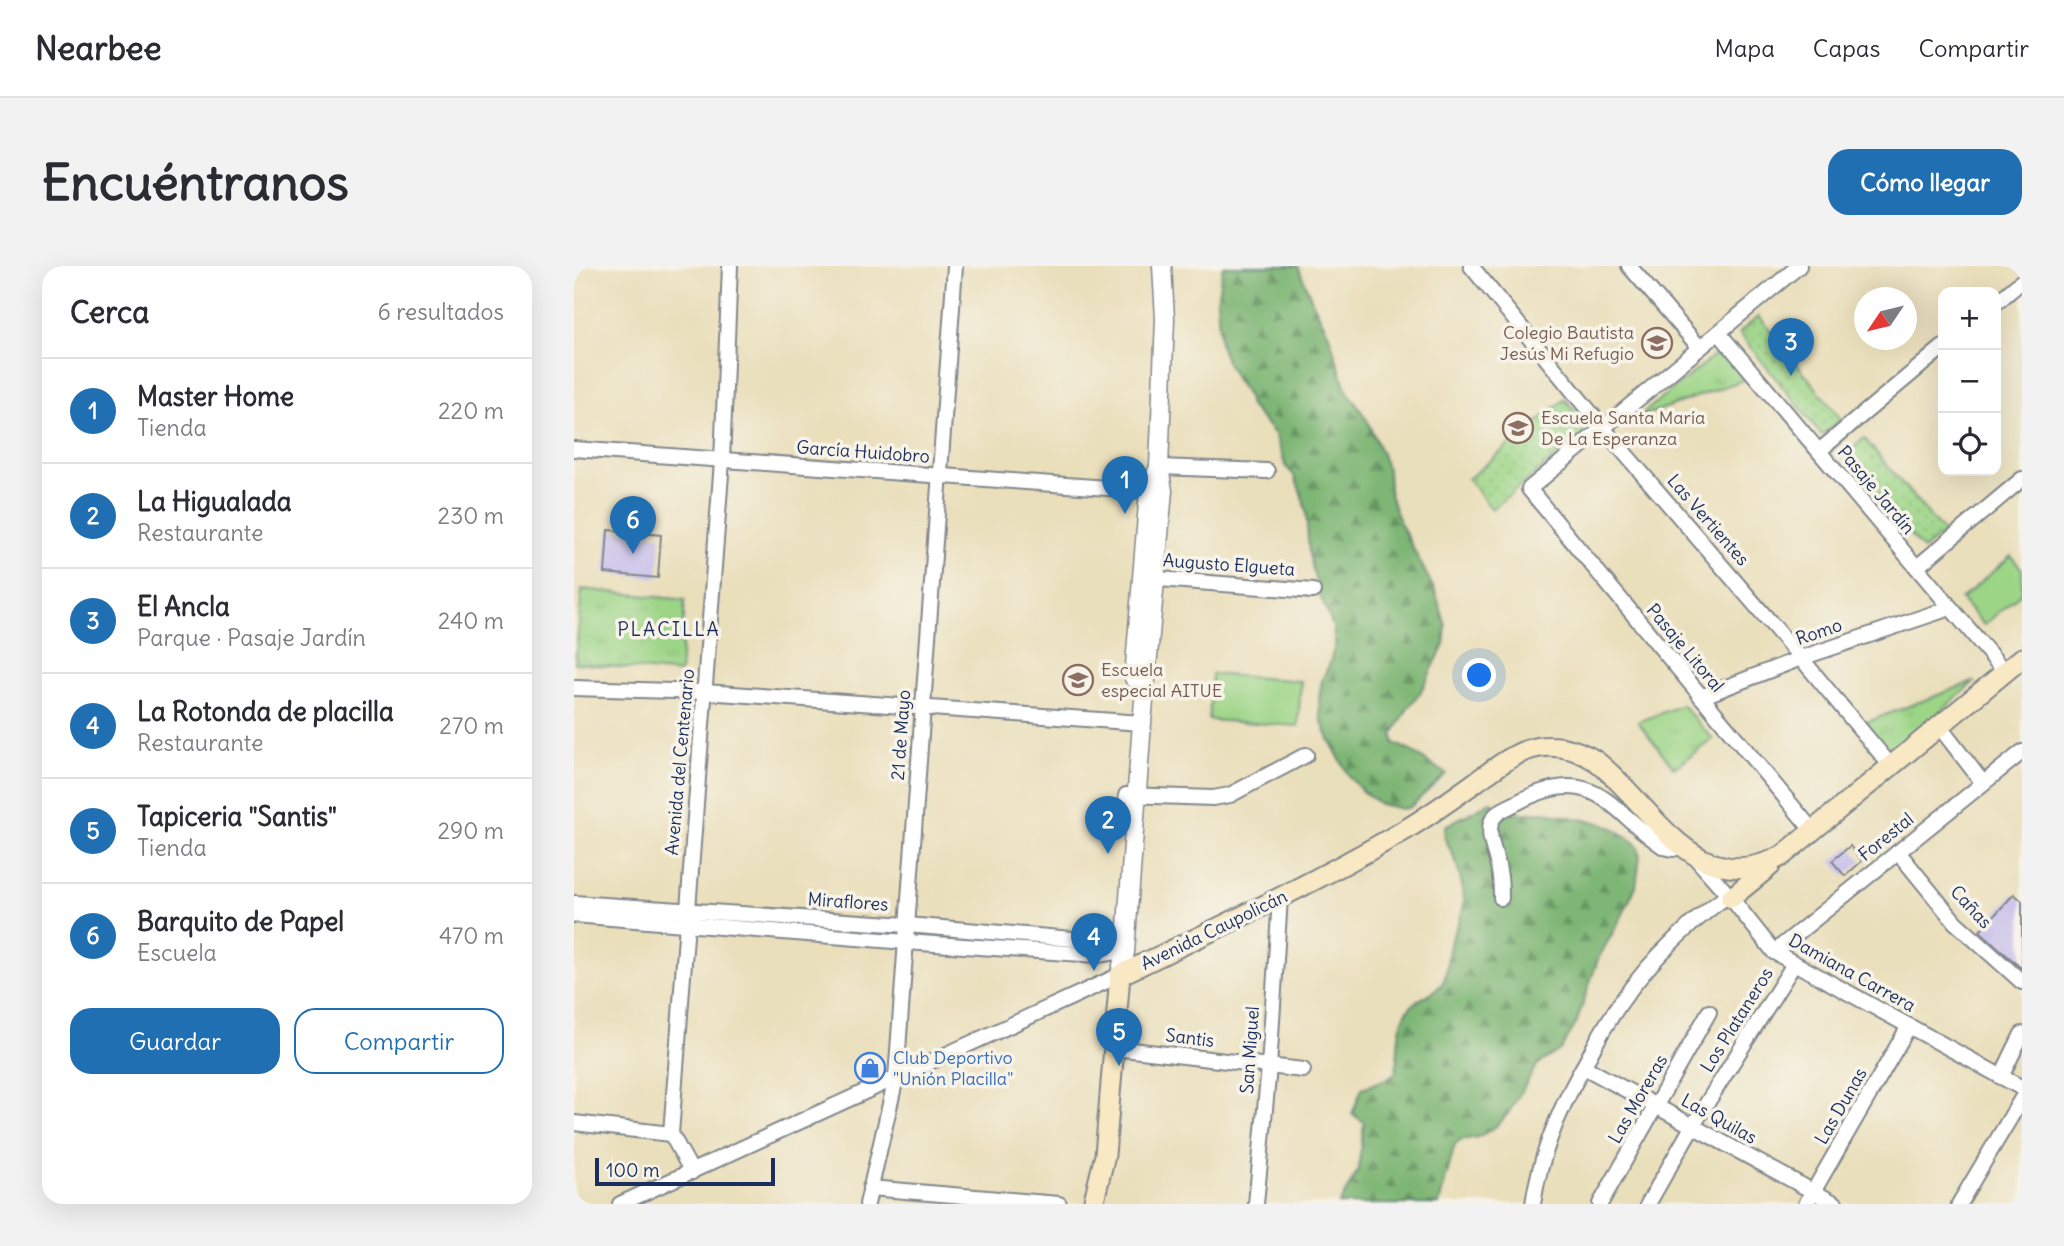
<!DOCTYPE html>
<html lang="es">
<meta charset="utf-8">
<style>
:root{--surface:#fff;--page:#f2f2f3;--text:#2b2b33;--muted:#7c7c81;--line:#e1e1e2;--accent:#1f6fb2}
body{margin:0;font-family:Delius,sans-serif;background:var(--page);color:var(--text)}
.controls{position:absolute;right:21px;top:21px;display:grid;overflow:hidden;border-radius:14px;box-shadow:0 7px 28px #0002}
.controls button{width:63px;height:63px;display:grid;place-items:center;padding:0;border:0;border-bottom:2px solid var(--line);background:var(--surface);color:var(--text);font:35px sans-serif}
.compass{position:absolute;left:1280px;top:21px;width:63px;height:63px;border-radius:50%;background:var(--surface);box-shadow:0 7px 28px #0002;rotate:235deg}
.scale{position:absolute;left:21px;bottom:18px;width:180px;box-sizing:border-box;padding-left:7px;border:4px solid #1b2f5e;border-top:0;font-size:19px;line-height:24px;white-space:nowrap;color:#1b2f5e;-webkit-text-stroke:5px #f7f3e8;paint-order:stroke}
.you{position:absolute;left:906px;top:410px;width:24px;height:24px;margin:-18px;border:5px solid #fff;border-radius:50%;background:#1a73e8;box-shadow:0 0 0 10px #1a73e833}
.badge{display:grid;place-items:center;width:46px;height:46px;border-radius:50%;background:var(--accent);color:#fff;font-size:23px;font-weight:700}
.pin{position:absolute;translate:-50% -58px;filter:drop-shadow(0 2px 4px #0008)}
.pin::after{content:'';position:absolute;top:37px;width:24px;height:21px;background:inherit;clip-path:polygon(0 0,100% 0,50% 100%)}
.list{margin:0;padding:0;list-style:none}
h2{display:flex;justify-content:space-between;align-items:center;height:91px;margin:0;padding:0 28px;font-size:30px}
h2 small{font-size:23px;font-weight:400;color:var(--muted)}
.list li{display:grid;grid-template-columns:46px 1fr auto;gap:21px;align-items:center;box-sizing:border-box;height:105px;padding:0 28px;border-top:2px solid var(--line)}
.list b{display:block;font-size:26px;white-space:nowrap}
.list p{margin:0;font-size:23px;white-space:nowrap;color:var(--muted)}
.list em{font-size:23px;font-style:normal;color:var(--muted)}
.actions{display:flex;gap:14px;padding:21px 28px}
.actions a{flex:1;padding:16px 0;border:2px solid var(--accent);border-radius:21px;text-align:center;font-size:24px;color:var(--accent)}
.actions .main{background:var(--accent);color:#fff}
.icon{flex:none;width:38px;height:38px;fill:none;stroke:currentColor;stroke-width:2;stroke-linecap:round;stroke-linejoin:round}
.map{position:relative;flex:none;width:1448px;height:938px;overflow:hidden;border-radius:21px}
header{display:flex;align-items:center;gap:42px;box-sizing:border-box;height:98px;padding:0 35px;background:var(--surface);border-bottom:2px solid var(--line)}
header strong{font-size:33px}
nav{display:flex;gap:38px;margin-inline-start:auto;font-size:24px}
.intro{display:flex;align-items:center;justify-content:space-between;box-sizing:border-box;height:168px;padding:0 42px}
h1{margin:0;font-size:49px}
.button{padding:18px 32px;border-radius:21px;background:var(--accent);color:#fff;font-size:24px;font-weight:700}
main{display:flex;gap:42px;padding:0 42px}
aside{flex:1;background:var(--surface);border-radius:21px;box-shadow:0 7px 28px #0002}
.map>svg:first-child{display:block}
.grass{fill:url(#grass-tufts);stroke:#5c8272;stroke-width:2}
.forest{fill:url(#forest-firs);stroke:#4c7269;stroke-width:2}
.park{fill:url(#park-dots);stroke:#5c8272;stroke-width:2}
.garden{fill:#9dd587;stroke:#5c8272;stroke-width:2}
.building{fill:#c5bceb}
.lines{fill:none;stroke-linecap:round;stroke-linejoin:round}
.minor-casing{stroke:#82878c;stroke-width:18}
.tertiary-casing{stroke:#82878c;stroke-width:21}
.secondary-casing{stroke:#82878c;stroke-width:23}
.minor{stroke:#fff;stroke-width:14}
.tertiary{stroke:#fff;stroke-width:18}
.secondary{stroke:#f8e8c3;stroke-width:19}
.labels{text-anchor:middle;stroke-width:7;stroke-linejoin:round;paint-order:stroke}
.education-label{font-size:18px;fill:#785e54;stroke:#f7f3e8;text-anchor:start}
.street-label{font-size:18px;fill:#1b2f5e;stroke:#f7f3e8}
.shop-label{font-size:18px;fill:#366cbe;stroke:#f7f3e8;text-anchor:start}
.neighbourhood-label{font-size:19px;letter-spacing:2px;fill:#1b2f5e;stroke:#f7f3e8}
</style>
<header>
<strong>Nearbee</strong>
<nav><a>Mapa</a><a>Capas</a><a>Compartir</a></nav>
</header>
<div class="intro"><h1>Encuéntranos</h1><a class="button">Cómo llegar</a></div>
<main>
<aside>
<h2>Cerca<small>6 resultados</small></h2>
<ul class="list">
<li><span class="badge">1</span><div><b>Master Home</b><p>Tienda</p></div><em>220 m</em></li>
<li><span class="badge">2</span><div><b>La Higualada</b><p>Restaurante</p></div><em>230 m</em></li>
<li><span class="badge">3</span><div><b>El Ancla</b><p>Parque · Pasaje Jardín</p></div><em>240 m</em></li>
<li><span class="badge">4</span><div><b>La Rotonda de placilla</b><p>Restaurante</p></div><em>270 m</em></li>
<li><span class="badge">5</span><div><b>Tapiceria &quot;Santis&quot;</b><p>Tienda</p></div><em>290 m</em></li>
<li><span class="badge">6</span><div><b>Barquito de Papel</b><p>Escuela</p></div><em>470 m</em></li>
</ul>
<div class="actions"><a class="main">Guardar</a><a>Compartir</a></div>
</aside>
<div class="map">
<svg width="1448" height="938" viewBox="0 0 1448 938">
<defs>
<pattern id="grass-tufts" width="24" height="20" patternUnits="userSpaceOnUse" patternTransform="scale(1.75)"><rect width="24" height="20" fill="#9dd587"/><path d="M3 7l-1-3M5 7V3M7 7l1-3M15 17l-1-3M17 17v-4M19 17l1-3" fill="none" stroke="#87b777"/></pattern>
<pattern id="forest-firs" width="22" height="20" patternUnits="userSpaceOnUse" patternTransform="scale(1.75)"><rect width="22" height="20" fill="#7eb674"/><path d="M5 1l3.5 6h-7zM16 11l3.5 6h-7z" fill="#669462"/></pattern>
<pattern id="park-dots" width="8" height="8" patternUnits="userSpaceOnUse" patternTransform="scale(1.75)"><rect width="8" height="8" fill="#9dd587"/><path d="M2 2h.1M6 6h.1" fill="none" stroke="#87b777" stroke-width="1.8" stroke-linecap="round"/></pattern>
</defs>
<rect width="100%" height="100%" fill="#f7f3e8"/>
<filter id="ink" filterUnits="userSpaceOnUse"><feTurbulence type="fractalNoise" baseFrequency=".0143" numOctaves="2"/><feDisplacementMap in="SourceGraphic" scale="14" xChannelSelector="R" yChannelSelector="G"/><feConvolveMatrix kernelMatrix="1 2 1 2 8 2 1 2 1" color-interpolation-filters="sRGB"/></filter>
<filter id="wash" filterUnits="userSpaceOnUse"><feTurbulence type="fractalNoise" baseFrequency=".00686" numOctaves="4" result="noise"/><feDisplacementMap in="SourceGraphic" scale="28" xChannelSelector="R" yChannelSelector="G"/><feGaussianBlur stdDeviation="1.57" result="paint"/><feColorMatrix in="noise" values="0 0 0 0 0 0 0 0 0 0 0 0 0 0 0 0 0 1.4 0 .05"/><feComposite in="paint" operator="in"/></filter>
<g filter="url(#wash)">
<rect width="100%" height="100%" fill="#eadfbb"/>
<g class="grass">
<polygon points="1146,85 1172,113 1063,152"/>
<polygon points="8,323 111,334 106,407 1,397"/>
<polygon points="1401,415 1316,490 1290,457"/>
<polygon points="1108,439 1139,473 1100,502 1064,456"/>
</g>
<g class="forest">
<polygon points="649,0 724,0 739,37 755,69 772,123 793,154 807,186 814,204 815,224 820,241 826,257 861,325 872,360 870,379 846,427 834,442 819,468 820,477 837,485 872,508 836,541 828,543 806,538 789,526 776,512 754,471 747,453 745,433 748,414 756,397 761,379 759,360 744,325 735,288 732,245 727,227 720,209 712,201 701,168 676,140 674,131 662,114 653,97 646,79 643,34"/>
<path d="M917,536L940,548L970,546L1022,556L1041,563L1057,574L1064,580L1066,590L1062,620L1049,648L1024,693L1002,758L987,783L963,799L934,848L921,861L904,871L886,874L881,878L865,938H765L784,904L790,856L778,848L788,822L815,812L822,806C825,786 822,766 832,747C838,734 856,730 866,720C875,710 872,696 875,684C877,668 888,654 890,638C891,627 883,595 877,585C872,575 869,573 871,560Z"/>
</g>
<g class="park">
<polygon points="1185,50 1267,153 1248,169 1165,67"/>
<polygon points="991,133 1016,163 918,243 894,213"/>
<polygon points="1290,172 1370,267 1349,284 1270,189"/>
</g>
<g class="garden">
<polygon points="1437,290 1448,303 1448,326 1410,359 1387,333"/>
<polygon points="638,408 727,415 724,460 635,454"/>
</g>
<g id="blocks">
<g class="building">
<polygon points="34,264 87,269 84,312 31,307"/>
<polygon points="1276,580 1288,595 1271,610 1258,595"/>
<polygon points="1440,628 1448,635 1448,703 1406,665"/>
</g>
</g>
</g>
<g filter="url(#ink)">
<use href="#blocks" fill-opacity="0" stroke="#82878c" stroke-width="2"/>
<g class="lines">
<g class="minor-casing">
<g id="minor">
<polyline points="897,0 1029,162 1227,392 1317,500"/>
<polyline points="1055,0 1126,82"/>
<polyline points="1225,0 955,223 1239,565"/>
<polyline points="1422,37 1448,15"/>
<polyline points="1145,67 1431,406"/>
<polyline points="0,183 575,225"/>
<polyline points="1245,185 1369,81"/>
<polyline points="585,201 693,205"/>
<polyline points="1343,301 1448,213"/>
<polyline points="572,312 739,325"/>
<polyline points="0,422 131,426 568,457"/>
<polyline points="1127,431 1227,392 1376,342"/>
<polyline points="1365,460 1409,517"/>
<polyline points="552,529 639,532 656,529 732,489"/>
<polyline points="1324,586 1381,656 1448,716"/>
<polyline points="1120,590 1157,632 1200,686 1448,822"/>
<path d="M927,632C927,623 927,614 925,605C923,590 913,572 917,557C920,545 936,541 946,535C1021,497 1035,544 1090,581L1099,583L1108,580"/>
<polyline points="0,637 333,659 522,675 542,686"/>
<polyline points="0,649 332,676 523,689 542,686 551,686"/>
<polyline points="1200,686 1448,486"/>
<polyline points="541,782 729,804"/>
<polyline points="1010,801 1262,938"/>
<polyline points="1427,811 1448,768"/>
<polyline points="0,857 97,868"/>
<polyline points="118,906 97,868 148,195 156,0"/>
<polyline points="296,922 485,938"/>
<polyline points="46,938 546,709"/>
<polyline points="293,938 322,812 381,0"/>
<polyline points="682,938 695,801 706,632"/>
<path d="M959,938C966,889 984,846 1008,803C1017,788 1024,771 1034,756C1065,705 1106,664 1154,629"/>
<polyline points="1026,938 1135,746"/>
<polyline points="1074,938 1118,861 1220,698"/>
<polyline points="1232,938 1335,760"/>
<polyline points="1385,938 1448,832"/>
</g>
</g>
<g class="tertiary-casing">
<g id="tertiary">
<polyline points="560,412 575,225 585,201"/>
<polyline points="546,709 551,686 568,457 589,225 585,201 591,53 588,0"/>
</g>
</g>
<g class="secondary-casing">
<g id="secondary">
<polyline points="1157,632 1196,600"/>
<path d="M519,938L531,889L546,709C642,663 739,618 831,564C858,548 885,528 910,510C923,501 936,490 951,485C975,476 1000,481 1022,495C1080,540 1120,635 1208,590L1448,392"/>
</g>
</g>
<use href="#minor" class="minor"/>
<use href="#tertiary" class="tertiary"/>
<use href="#secondary" class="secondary"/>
</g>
</g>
<defs>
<g id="school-ring" transform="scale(1.575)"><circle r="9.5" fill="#f7f3e8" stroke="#8d6e63" stroke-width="1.5"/><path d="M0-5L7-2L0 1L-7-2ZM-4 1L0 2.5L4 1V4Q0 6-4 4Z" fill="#8d6e63"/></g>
<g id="shop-ring" transform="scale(1.575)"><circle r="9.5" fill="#f7f3e8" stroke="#3f7fe0" stroke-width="1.5"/><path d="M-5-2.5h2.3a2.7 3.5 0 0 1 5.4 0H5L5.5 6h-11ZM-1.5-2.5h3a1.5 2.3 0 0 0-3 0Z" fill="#3f7fe0"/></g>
</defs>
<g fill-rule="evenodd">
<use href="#school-ring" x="1083" y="77"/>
<use href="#school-ring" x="944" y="162"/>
<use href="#school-ring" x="504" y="414"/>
<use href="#shop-ring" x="296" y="802"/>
</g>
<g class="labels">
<g class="education-label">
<text x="1060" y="73" text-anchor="end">Colegio Bautista<tspan x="1060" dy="21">Jesús Mi Refugio</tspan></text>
<text x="967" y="158">Escuela Santa María<tspan x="967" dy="21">De La Esperanza</tspan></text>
<text x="527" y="410">Escuela<tspan x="527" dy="21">especial AITUE</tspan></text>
</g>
<g class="street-label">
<text transform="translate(289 186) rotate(4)" y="6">García Huidobro</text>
<text transform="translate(1302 224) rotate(50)" y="6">Pasaje Jardín</text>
<text transform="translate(1134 254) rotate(49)" y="6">Las Vertientes</text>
<text transform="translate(655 299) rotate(4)" y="6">Augusto Elgueta</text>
<text transform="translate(1245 366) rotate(-19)" y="6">Romo</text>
<text transform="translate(1111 382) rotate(50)" y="6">Pasaje Litoral</text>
<text transform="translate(327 469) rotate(-86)" y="6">21 de Mayo</text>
<text transform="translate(106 496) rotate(-85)" y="6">Avenida del Centenario</text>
<text transform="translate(1312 571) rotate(-39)" y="6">Forestal</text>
<text transform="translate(274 636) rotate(4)" y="6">Miraflores</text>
<text transform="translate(1397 641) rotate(47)" y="6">Cañas</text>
<text transform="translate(640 664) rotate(-26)" y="6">Avenida Caupolicán</text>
<text transform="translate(1278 707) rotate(29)" y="6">Damiana Carrera</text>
<text transform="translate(1163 754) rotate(-58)" y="6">Los Plataneros</text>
<text transform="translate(616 772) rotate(7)" y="6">Santis</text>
<text transform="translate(676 784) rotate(-86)" y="6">San Miguel</text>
<text transform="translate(1064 833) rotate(-60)" y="6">Las Moreras</text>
<text transform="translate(1267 840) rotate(-60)" y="6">Las Dunas</text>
<text transform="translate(1145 853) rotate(29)" y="6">Las Quilas</text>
</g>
<g class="shop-label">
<text x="319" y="798">Club Deportivo<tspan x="319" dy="21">"Unión Placilla"</tspan></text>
</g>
<g class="neighbourhood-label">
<text x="95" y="370">PLACILLA</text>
</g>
</g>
</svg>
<div class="controls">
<button>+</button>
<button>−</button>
<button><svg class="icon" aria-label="locate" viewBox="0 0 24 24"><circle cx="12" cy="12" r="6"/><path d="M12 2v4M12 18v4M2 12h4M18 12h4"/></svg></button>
</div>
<svg class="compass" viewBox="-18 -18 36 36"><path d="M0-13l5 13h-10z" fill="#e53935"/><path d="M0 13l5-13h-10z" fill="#7c7c81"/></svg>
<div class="scale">100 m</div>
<div class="you"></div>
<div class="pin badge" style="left:551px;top:248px">1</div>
<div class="pin badge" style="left:534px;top:588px">2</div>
<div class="pin badge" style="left:1217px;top:110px">3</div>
<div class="pin badge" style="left:520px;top:705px">4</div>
<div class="pin badge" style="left:545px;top:800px">5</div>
<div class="pin badge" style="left:59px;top:288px">6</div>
</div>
</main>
